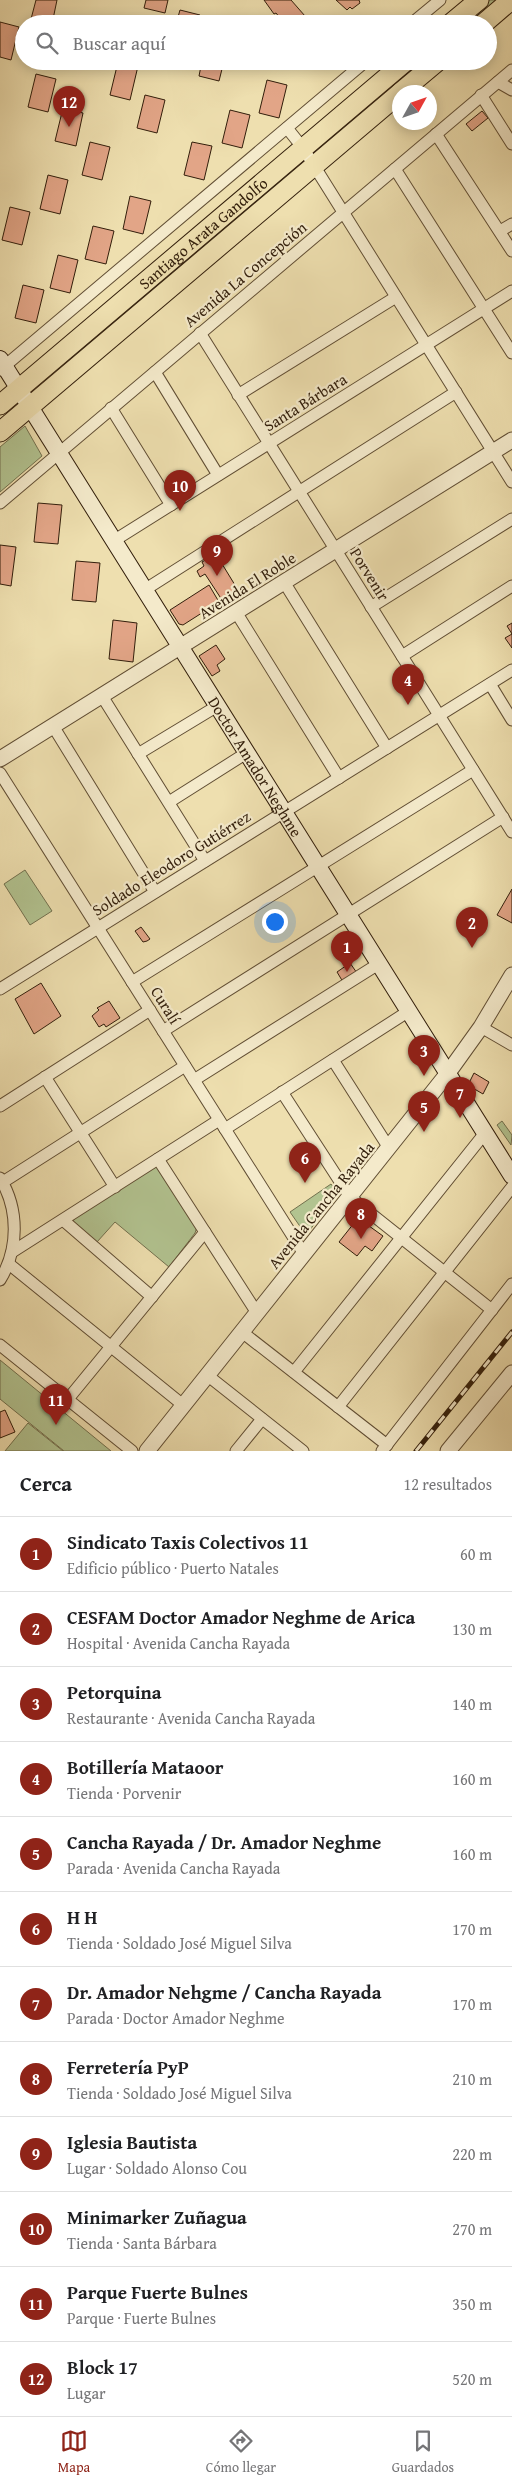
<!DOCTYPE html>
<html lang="es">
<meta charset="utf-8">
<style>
:root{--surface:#fff;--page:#f6f6f6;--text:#202124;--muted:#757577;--line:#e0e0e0;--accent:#8f2418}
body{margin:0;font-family:"Gentium Book Plus",serif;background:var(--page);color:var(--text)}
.compass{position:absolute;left:392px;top:85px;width:45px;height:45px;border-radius:50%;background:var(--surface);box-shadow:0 2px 12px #0003;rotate:50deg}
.you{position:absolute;left:274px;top:921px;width:18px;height:18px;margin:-12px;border:4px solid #fff;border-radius:50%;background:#1a73e8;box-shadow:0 0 0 8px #1a73e833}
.badge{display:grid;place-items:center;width:32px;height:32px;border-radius:50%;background:var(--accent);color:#fff;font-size:16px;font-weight:700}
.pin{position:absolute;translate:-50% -41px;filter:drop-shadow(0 1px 2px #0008)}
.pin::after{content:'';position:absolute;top:26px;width:18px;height:15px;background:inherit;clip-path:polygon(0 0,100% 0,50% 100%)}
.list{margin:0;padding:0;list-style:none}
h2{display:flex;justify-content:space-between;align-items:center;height:65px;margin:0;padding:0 20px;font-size:21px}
h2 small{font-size:16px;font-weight:400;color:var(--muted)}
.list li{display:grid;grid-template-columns:32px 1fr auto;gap:15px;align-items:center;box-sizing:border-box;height:75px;padding:0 20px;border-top:1px solid var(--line)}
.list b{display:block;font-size:19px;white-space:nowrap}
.list p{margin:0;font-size:16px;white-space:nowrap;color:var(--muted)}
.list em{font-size:16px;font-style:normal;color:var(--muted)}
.icon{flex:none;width:28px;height:28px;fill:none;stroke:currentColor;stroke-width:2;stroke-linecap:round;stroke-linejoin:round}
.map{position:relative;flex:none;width:512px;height:1451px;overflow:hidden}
.search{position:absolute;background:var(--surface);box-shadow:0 2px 12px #0003;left:15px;right:15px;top:15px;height:55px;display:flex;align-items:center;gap:12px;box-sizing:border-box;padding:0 18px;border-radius:28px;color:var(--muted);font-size:19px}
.sheet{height:965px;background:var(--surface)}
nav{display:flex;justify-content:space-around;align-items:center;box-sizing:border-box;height:70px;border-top:1px solid var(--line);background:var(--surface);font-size:14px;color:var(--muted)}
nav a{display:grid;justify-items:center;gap:2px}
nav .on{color:var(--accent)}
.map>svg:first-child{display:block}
.green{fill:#b2c390;stroke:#72704e}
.building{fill:#e2a587;stroke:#321e0b}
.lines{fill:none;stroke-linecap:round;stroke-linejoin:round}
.minor-casing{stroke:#614e34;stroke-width:13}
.tertiary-casing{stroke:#614e34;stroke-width:17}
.secondary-casing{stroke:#321e0b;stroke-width:18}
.primary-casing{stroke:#321e0b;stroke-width:21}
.minor{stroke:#f4eacb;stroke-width:11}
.tertiary{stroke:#f4eacb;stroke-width:15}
.secondary{stroke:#f4eacb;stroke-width:16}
.primary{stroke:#eedfaf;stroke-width:19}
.rail-casing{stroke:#321e0b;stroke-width:5}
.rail{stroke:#f4eacb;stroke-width:3;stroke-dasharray:9;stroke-linecap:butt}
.labels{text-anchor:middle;stroke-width:4.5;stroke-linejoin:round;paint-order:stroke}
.street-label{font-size:16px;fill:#321e0b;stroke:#f4eacb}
</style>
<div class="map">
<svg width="512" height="1451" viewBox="0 0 512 1451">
<rect width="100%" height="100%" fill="#eedfaf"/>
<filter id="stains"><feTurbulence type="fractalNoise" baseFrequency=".004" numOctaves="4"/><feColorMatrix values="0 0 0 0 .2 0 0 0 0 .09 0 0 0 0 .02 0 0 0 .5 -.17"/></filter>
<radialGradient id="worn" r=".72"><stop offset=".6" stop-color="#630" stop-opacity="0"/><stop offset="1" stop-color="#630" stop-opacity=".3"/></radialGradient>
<g class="green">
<polygon points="487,0 502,0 473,24 458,24"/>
<polygon points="414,61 429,61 323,150 319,148 319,145"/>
<polygon points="292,168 295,171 45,385 42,379"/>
<polygon points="25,426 42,456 0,492 0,447"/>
<polygon points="25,870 52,911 30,925 4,884"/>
<polygon points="502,1121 512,1135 511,1145 497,1125"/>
<polygon points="158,1165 197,1227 195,1233 169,1267 115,1222 97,1242 72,1222 78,1215"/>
<polygon points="331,1184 338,1193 306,1235 290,1212"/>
<polygon points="0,1360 111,1451 64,1451 0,1399"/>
<polygon points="28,1423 63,1451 5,1451"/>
</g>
<g class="building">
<polygon points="36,0 57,0 52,24 31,19"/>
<polygon points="146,0 168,0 165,13 144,8"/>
<polygon points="264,0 291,0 312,24 285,24 276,13 274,14"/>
<polygon points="336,0 359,0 360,3 352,9 350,7 347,10"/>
<polygon points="180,10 200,15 198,24 176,24"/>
<polygon points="0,22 19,27 11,60 0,57"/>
<polygon points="86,61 104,61 103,65"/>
<polygon points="202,61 224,61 219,81 199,76"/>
<polygon points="118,62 138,66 130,100 110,95"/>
<polygon points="36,74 56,79 48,112 28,107"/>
<polygon points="267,80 287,85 279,118 259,113"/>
<polygon points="145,95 165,100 157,133 137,128"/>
<polygon points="63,108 83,113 76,146 55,141"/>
<polygon points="230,110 250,115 242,148 222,143"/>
<polygon points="482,111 488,118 472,131 466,124"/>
<polygon points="90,142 110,147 102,180 82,175"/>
<polygon points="192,142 212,146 204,180 184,175"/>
<polygon points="48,175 68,180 60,214 40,209"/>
<polygon points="130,196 151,201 143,234 123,229"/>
<polygon points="10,207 30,212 22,245 2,240"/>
<polygon points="93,226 114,231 106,264 85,259"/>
<polygon points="58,255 78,260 70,293 50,288"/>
<polygon points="23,285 44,290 36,323 15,318"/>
<polygon points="38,503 62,505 58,544 34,542"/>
<polygon points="0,545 16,547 11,586 0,584"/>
<polygon points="216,554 238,590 222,600 205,574 200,577 197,571 204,566 202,562"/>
<polygon points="76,561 100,563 96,602 72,600"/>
<polygon points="209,585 219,602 183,625 179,624 170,610"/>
<polygon points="113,620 137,623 133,662 109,659"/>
<polygon points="512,623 512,648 505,638 512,634 507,626"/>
<polygon points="216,645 225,659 217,665 220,671 212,676 199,656"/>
<polygon points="512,889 512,923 497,915"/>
<polygon points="141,927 150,939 147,941 143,942 135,931"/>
<polygon points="350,963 357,973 343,982 337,972"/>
<polygon points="41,983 61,1016 34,1034 15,999"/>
<polygon points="109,1001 120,1018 106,1027 104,1024 99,1027 92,1016 99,1010 97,1008"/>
<polygon points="474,1073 489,1082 483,1094 471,1087 470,1081"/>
<polygon points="358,1218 383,1236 372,1251 365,1246 357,1256 339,1242"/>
<polygon points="5,1410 15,1432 0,1438 0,1412"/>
</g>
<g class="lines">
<g class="minor-casing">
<g id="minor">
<polyline points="411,24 440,0"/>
<polyline points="498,82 512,90"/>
<polyline points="481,95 512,144"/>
<polyline points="287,128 303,148 512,482"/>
<polyline points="436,134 512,251"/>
<polyline points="395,169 512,353"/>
<polyline points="500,231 512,224"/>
<polyline points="200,333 512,832"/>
<polyline points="0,370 366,61"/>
<polyline points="155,372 218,475"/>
<polyline points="238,395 396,297"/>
<polyline points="111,408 171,505"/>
<polyline points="0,503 512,70"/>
<polyline points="115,540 512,291"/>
<polyline points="284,582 387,748"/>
<polyline points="146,589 456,392"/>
<polyline points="371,607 512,519"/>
<polyline points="236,612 339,778"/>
<polyline points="402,656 512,586"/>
<polyline points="490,684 512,720"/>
<polyline points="102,696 205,861"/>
<polyline points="53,726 155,892"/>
<polyline points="138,754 219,705"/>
<polyline points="0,773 304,1254"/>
<polyline points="169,802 248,752"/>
<polyline points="132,982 473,770"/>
<polyline points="0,989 512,670"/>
<polyline points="481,1027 512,1045"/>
<polyline points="163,1031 503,817"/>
<polyline points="333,1060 389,1148"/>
<polyline points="45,1077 115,1187"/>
<polyline points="194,1080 380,963"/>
<polyline points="282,1092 350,1197 492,1310"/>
<polyline points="0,1106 150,1010"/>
<polyline points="225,1129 409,1011"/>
<polyline points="158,1159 257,1313"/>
<path d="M0,1178C19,1209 19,1249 0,1280"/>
<polyline points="3,1182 185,1066"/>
<polyline points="63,1220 152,1297"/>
<polyline points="12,1252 219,1120"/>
<polyline points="9,1264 183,1405"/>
<polyline points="242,1332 387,1445"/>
<polyline points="0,1345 132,1451"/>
<polyline points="294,1372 485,1133"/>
<polyline points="207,1375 303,1451"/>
<polyline points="68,1399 205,1232"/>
<polyline points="338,1407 512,1187"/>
<polyline points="236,1451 262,1419"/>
<polyline points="382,1451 512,1284"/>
</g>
</g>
<g class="tertiary-casing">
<g id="tertiary">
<polyline points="0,759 512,440"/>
<polyline points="147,1451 448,1073 481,1027 512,975"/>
<polyline points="448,1451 512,1373"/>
</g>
</g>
<g class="secondary-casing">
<g id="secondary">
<path id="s1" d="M0,359L512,1176"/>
</g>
</g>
<g class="primary-casing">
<g id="primary">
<polyline points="450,24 479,0"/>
<polyline points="483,24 511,0"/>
<polyline points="401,92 438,61"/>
<path id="s2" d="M0,405L406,61"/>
<polyline points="0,432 400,93"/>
</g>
</g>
<use href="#minor" class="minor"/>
<use href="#tertiary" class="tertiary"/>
<use href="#secondary" class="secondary"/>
<use href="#primary" class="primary"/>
<g class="rail-casing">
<polyline id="rail" points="416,1451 512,1332"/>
</g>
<use href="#rail" class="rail"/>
</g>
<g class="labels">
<g class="street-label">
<text dy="6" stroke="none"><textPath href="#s2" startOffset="266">Santiago Arata Gandolfo</textPath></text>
<text transform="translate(245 274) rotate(-40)" y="6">Avenida La Concepción</text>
<text transform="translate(305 402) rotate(-32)" y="6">Santa Bárbara</text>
<text transform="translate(370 574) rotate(58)" y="6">Porvenir</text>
<text transform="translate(247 585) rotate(-32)" y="6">Avenida El Roble</text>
<text dy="6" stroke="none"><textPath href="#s1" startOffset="481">Doctor Amador Neghme</textPath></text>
<text transform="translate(171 863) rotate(-32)" y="6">Soldado Eleodoro Gutiérrez</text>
<text transform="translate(166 1005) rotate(58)" y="6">Curalí</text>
<text transform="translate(321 1205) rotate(-51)" y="6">Avenida Cancha Rayada</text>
</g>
</g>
<rect width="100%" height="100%" filter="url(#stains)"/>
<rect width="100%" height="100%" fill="url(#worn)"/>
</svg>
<svg class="compass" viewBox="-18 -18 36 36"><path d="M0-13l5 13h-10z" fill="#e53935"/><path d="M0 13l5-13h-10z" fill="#757577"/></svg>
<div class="you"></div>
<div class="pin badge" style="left:347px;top:972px">1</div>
<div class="pin badge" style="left:472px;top:948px">2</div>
<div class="pin badge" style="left:424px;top:1076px">3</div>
<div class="pin badge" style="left:408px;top:705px">4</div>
<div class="pin badge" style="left:424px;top:1132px">5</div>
<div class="pin badge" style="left:305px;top:1183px">6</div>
<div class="pin badge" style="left:460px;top:1118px">7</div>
<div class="pin badge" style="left:361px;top:1239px">8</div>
<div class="pin badge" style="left:217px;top:576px">9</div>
<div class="pin badge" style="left:180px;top:511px">10</div>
<div class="pin badge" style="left:56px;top:1425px">11</div>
<div class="pin badge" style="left:69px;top:127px">12</div>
<div class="search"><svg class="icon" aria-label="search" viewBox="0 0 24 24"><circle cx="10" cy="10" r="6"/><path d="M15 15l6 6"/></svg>Buscar aquí</div>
</div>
<section class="sheet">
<h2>Cerca<small>12 resultados</small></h2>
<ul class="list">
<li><span class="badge">1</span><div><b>Sindicato Taxis Colectivos 11</b><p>Edificio público · Puerto Natales</p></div><em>60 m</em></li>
<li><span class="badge">2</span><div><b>CESFAM Doctor Amador Neghme de Arica</b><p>Hospital · Avenida Cancha Rayada</p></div><em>130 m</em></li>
<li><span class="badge">3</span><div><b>Petorquina</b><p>Restaurante · Avenida Cancha Rayada</p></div><em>140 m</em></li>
<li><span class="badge">4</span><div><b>Botillería Mataoor</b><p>Tienda · Porvenir</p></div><em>160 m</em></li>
<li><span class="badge">5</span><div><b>Cancha Rayada / Dr. Amador Neghme</b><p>Parada · Avenida Cancha Rayada</p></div><em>160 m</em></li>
<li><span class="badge">6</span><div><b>H H</b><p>Tienda · Soldado José Miguel Silva</p></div><em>170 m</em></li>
<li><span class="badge">7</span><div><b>Dr. Amador Nehgme / Cancha Rayada</b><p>Parada · Doctor Amador Neghme</p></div><em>170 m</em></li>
<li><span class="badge">8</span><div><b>Ferretería PyP</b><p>Tienda · Soldado José Miguel Silva</p></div><em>210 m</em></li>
<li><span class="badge">9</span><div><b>Iglesia Bautista</b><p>Lugar · Soldado Alonso Cou</p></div><em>220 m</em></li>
<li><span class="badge">10</span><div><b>Minimarker Zuñagua</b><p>Tienda · Santa Bárbara</p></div><em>270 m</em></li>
<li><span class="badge">11</span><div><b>Parque Fuerte Bulnes</b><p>Parque · Fuerte Bulnes</p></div><em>350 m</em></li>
<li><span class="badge">12</span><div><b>Block 17</b><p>Lugar</p></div><em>520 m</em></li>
</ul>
</section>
<nav>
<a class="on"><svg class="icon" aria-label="map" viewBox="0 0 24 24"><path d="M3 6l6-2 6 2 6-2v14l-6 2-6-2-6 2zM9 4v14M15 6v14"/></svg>Mapa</a>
<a><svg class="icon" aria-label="directions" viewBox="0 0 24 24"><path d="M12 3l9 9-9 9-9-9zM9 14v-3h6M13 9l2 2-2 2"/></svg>Cómo llegar</a>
<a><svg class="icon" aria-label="saved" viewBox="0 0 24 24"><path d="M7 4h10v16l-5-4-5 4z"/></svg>Guardados</a>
</nav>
